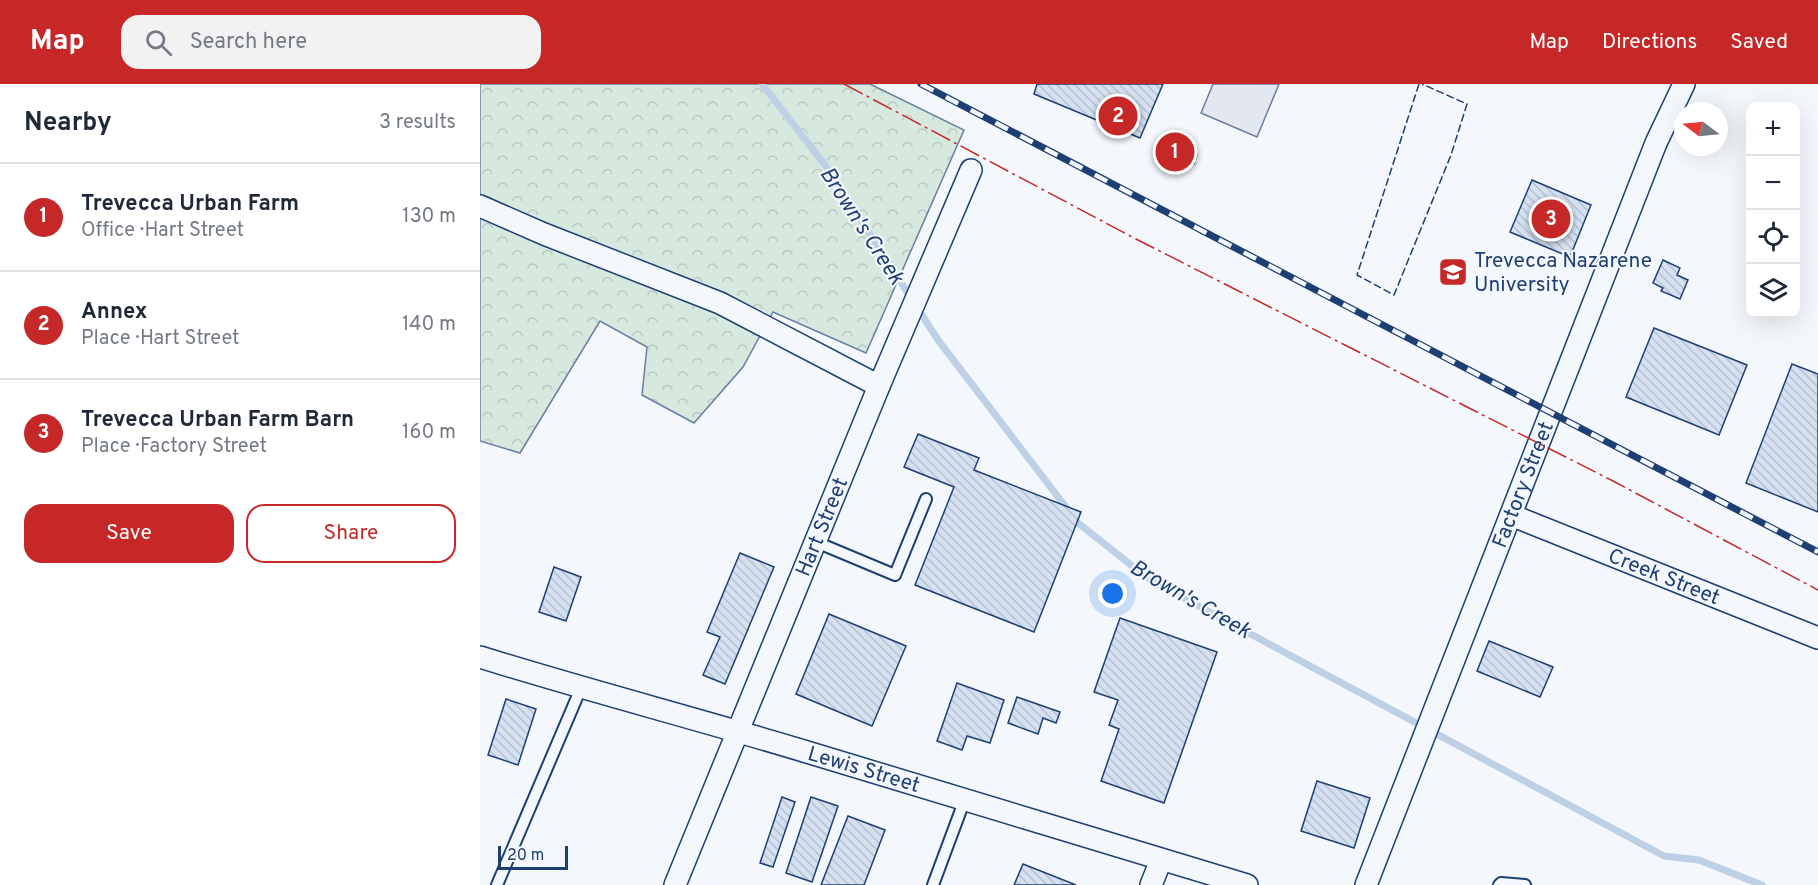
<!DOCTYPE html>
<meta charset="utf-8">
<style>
:root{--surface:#fff;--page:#f2f2f3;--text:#1f2937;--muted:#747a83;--line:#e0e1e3;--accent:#c62828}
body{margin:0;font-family:Overpass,sans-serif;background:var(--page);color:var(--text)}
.controls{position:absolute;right:18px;top:18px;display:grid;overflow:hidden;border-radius:12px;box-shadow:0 6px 24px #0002}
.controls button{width:54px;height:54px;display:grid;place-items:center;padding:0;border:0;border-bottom:2px solid var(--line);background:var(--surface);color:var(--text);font:30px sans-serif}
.compass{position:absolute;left:1194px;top:18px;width:54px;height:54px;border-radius:50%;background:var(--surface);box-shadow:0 6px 24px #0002;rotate:286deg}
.scale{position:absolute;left:18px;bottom:15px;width:70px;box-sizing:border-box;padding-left:6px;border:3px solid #1d3f73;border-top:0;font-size:16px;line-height:21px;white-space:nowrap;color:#1d3f73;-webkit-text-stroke:4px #f4f7fb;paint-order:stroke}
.you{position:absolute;left:633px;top:510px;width:21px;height:21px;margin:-15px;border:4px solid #fff;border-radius:50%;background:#1a73e8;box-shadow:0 0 0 9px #1a73e833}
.badge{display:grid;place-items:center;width:39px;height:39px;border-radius:50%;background:var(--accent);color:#fff;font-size:20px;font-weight:700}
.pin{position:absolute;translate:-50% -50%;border:3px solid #fff;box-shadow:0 2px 6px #0006}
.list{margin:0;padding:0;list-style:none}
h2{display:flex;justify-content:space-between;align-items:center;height:78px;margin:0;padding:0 24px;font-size:26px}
h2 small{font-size:20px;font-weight:400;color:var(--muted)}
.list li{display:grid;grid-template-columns:39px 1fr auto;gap:18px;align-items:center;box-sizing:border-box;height:108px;padding:0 24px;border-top:2px solid var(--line)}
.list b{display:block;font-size:22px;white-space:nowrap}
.list p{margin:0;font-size:20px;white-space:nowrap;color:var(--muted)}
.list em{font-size:20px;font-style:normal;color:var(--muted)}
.actions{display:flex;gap:12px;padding:18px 24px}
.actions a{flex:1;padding:14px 0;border:2px solid var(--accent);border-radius:18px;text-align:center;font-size:21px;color:var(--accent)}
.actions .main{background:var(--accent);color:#fff}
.icon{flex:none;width:33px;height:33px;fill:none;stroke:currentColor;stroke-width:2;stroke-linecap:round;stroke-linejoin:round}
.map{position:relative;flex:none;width:1338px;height:801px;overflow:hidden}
header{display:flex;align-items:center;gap:36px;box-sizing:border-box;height:84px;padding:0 30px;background:var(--accent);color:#fff}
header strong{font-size:28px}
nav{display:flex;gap:33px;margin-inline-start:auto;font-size:21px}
.search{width:420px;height:54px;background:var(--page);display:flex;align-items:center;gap:15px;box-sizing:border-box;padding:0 21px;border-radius:18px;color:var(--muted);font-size:22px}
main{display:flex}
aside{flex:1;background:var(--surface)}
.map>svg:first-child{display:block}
.forest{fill:url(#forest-crowns);stroke:#687fa3;stroke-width:1.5}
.parking{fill:#e3e8f0;stroke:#687fa3;stroke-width:1.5}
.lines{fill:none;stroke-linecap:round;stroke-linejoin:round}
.stream{stroke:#bed0e5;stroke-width:7}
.building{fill:url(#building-back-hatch);stroke:#1d3f73;stroke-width:1.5}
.service-casing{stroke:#1d3f73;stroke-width:14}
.minor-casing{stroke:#1d3f73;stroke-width:24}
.service{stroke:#f4f7fb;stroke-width:10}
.minor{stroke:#f4f7fb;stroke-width:21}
.rail-casing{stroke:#1d3f73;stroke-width:7}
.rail{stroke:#f4f7fb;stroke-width:4.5;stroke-dasharray:14;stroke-linecap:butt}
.fence{stroke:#1d3f73;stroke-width:1.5;stroke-dasharray:8 3;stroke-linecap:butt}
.power{stroke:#c62828;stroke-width:1.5;stroke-dasharray:21 4.5 3 4.5;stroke-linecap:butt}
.labels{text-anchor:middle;stroke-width:4.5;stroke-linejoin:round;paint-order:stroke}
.poi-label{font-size:21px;fill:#1d3f73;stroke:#f4f7fb;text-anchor:start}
.street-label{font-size:21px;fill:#1d3f73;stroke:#f4f7fb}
.water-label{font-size:22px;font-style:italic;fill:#1d3f73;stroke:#f4f7fb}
</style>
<header>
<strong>Map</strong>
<div class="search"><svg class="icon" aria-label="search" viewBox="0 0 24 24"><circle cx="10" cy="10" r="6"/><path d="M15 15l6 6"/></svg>Search here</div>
<nav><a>Map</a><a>Directions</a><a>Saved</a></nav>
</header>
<main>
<aside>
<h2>Nearby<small>3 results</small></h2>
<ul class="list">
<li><span class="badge">1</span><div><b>Trevecca Urban Farm</b><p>Office · Hart Street</p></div><em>130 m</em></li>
<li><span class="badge">2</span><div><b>Annex</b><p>Place · Hart Street</p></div><em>140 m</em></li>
<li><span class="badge">3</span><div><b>Trevecca Urban Farm Barn</b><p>Place · Factory Street</p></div><em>160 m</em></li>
</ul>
<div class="actions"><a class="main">Save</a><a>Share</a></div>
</aside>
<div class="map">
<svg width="1338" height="801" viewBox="0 0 1338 801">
<defs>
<pattern id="forest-crowns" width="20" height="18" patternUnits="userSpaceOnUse" patternTransform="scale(1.5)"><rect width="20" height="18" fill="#d7e8df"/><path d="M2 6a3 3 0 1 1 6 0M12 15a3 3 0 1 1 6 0" fill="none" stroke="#b8c8c3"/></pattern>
<pattern id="building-back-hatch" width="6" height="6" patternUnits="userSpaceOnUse" patternTransform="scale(1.5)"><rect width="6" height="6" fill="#d5e0f0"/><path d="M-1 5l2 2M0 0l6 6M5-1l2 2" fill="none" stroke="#b6c1d1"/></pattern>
</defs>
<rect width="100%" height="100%" fill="#f4f7fb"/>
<polygon class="forest" points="0,0 390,0 484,46 386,269 293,228 263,283 214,339 162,311 167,263 120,237 40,369 0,357"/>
<polygon class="parking" points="733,0 799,0 777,53 721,29"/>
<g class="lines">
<polyline class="stream" points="282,0 348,85 458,256 598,439 670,496 1184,772 1219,776 1282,801"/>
</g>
<g class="building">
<polygon points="557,0 683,0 660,54 554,10"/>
<polygon points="677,56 717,71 714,80 674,65"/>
<polygon points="1052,96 1111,121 1090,173 1030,148"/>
<polygon points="1183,176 1200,184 1197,191 1208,196 1200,215 1181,207 1183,204 1173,199"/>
<polygon points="1174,244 1267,281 1239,351 1146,313"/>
<polygon points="1312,280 1338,290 1338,428 1266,399"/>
<polygon points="438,350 499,374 494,386 601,428 554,548 435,501 474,403 424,383"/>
<polygon points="260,469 294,483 245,600 223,591 240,553 227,548"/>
<polygon points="74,483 101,493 86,537 59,528"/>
<polygon points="349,530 426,562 392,642 316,610"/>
<polygon points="640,534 737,568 684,719 621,697 639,645 629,641 638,616 614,608"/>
<polygon points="1009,557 1073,583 1060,613 997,587"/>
<polygon points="477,599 524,616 510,659 487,652 482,666 457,657"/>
<polygon points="537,613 580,628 576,639 563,634 558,650 528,639"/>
<polygon points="26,615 56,625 38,681 8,671"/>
<polygon points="837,697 890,714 874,764 821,747"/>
<polygon points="302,713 315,718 293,783 280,779"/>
<polygon points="331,713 358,722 332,798 306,789"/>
<polygon points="368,732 405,746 384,801 341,801"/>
<polygon points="543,780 596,801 534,801"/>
</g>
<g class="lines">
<g class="service-casing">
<g id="service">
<polyline points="336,458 415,491 446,415"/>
<polyline points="17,801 101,604"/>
<polyline points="453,801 485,715"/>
<polyline points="1019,801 1021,799 1045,801"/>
</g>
</g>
<g class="minor-casing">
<g id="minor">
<polyline points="0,122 64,150 240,219 399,302"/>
<path id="s1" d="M1031,431L1338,554"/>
<path id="s2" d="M0,573C109,607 218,635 327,668C474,711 620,758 767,801"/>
<path id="s3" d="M195,801L399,302L491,86"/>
<polyline points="671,801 681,776"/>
<path id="s4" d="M886,801L1176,59L1204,0"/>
</g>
</g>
<use href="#service" class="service"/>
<use href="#minor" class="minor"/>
<g class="rail-casing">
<polyline id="rail" points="441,0 1338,468"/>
</g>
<use href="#rail" class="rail"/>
<polyline class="fence" points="939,0 877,191 914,211 971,71 987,20 942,0"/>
<polyline class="power" points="364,0 654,154 1133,397 1338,506"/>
</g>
<defs>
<g id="university-square" transform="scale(1.5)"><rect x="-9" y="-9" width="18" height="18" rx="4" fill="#c62828" stroke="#f4f7fb"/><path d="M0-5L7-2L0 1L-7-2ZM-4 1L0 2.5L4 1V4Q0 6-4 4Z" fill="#fff"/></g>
</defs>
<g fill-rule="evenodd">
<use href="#university-square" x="973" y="188"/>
</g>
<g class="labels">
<g class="poi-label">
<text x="994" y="183">Trevecca Nazarene<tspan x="994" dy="24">University</tspan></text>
</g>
<g class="street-label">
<text dy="7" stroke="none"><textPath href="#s4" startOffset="430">Factory Street</textPath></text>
<text dy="7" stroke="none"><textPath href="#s3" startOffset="387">Hart Street</textPath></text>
<text dy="7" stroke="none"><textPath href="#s1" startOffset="165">Creek Street</textPath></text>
<text dy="7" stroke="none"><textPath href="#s2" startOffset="400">Lewis Street</textPath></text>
</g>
<g class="water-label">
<text transform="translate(383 141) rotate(57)" y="8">Brown's Creek</text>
<text transform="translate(711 514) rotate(30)" y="8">Brown's Creek</text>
</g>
</g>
</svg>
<div class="controls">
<button>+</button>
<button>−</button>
<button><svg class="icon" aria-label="locate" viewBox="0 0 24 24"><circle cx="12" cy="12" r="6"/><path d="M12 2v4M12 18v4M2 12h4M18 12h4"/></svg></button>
<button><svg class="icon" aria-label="layers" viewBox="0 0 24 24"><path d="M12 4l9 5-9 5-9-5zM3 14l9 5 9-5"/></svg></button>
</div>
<svg class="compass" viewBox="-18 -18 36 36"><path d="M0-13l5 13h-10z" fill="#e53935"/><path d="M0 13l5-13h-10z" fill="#747a83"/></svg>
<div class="scale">20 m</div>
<div class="you"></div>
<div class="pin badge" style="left:695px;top:68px">1</div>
<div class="pin badge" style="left:638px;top:32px">2</div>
<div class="pin badge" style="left:1071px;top:135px">3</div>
</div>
</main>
